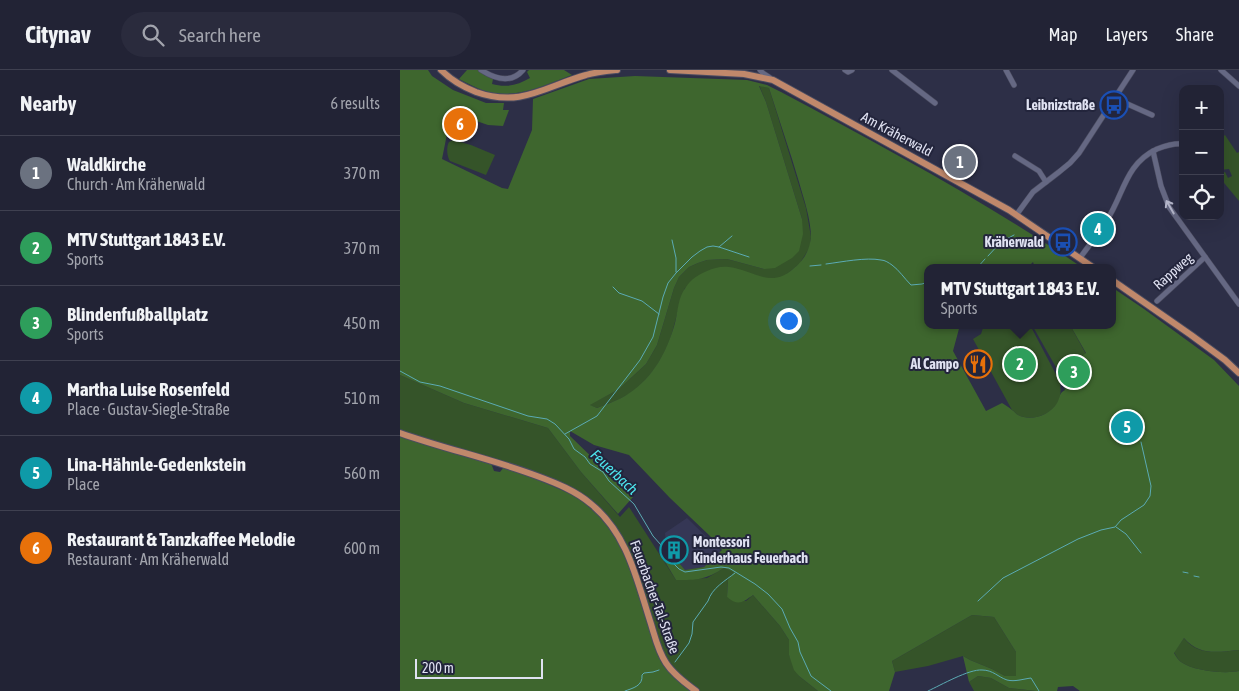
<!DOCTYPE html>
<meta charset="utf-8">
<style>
:root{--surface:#222335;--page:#2a2b3d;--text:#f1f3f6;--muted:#a2a4ad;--line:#3f4050;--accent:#1a73e8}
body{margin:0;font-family:"Asap Condensed",sans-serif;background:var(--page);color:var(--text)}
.controls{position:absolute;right:15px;top:15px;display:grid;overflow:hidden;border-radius:10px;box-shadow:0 5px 20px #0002}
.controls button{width:45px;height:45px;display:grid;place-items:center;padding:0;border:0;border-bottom:1px solid var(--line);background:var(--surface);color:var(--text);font:25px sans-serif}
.scale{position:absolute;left:15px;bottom:12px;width:128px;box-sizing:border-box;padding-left:5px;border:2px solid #e0e2f2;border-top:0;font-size:14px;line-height:18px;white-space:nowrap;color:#e0e2f2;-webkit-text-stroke:4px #23253c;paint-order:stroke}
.you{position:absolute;left:388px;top:250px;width:18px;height:18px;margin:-12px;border:4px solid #fff;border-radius:50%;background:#1a73e8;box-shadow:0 0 0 8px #1a73e833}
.badge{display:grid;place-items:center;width:32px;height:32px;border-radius:50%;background:var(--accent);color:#fff;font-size:16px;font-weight:700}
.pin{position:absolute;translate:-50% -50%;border:2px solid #fff;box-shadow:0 1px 5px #0006}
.popup{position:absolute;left:524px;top:194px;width:192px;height:65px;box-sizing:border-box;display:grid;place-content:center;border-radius:10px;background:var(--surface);filter:drop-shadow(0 1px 4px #0005);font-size:16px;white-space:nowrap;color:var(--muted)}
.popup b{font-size:19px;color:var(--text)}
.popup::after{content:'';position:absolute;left:50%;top:100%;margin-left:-10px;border:10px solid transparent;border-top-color:var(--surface)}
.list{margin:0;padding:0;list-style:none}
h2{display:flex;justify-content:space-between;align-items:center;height:65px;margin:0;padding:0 20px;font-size:21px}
h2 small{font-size:16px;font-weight:400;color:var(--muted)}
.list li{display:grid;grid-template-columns:32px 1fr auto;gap:15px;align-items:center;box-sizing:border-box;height:75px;padding:0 20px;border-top:1px solid var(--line)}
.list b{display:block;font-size:19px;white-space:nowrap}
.list p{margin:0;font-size:16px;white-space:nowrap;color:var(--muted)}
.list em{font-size:16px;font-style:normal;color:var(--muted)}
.icon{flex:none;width:28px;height:28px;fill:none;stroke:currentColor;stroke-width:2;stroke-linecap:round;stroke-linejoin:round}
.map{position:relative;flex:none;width:839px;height:621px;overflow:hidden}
header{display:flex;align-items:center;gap:30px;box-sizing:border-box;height:70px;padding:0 25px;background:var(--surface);border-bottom:1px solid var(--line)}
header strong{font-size:24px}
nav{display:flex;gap:28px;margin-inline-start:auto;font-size:18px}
.search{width:350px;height:45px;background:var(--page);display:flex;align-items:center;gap:12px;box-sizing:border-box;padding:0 18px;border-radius:28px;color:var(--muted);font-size:19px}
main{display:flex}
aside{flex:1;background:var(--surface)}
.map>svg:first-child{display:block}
.built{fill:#353755}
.green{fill:#355429}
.forest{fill:#3e662e;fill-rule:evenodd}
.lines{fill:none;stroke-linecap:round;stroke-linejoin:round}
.stream{stroke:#5babb4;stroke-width:1}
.minor-casing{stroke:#4b4c60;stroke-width:6}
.major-casing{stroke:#4b4c60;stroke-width:8}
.minor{stroke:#656883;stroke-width:5}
.major{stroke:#c0886b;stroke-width:6}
.oneway{stroke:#b5b7cb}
.labels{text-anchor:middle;stroke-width:4;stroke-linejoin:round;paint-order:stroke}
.poi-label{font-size:14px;font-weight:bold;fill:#e0e2f2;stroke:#23253c;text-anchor:end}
.street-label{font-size:14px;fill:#e0e2f2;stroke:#23253c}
.water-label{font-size:15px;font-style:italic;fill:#4de6ee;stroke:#23253c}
</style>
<header>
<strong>Citynav</strong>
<div class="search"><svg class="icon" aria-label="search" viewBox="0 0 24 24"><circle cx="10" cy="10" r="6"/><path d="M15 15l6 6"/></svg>Search here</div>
<nav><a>Map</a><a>Layers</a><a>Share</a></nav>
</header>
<main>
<aside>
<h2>Nearby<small>6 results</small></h2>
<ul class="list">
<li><span class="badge" style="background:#6b7280">1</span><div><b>Waldkirche</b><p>Church · Am Kräherwald</p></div><em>370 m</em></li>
<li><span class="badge" style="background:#2e9e5b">2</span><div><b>MTV Stuttgart 1843 E.V.</b><p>Sports</p></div><em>370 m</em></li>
<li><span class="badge" style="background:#2e9e5b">3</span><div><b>Blindenfußballplatz</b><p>Sports</p></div><em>450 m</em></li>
<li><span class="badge" style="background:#0f9aa8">4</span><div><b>Martha Luise Rosenfeld</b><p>Place · Gustav-Siegle-Straße</p></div><em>510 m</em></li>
<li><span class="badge" style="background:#0f9aa8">5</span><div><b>Lina-Hähnle-Gedenkstein</b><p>Place</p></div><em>560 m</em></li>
<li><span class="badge" style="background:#e8710a">6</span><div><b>Restaurant &amp; Tanzkaffee Melodie</b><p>Restaurant · Am Kräherwald</p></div><em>600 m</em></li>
</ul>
</aside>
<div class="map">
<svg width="839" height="621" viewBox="0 0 839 621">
<rect width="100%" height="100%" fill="#2d2f47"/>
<polygon class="built" points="287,448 321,481 304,497 285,500 268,480 266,474 265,463"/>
<g class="green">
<path d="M359,15L369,18L406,138L411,167L410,177L400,193L385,206L377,209L364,208L335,199L285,218C278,235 276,252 270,269C262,291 248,311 229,324C219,330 207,334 197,338L189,335L219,319L246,294L257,275L274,218L279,207L289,197L298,193L307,190L327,189L364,199L402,149L366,32Z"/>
<polygon points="825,65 837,83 839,82 839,131 820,108 820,103 825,102 828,108 832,106 829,99 820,100 820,69"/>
<path d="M53,70L71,75L95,85L86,105L50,91C47,87 46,77 49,72Z"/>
<path d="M584,255H630L660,312C661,320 661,326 658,332C651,345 631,352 618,345C616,344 614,341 612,340L573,269L581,264Z"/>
<polygon points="632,255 670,255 686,284 657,299"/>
<polygon points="683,288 690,301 664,315 657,302"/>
<path d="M0,305L64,333L148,358L181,402L220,447L229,437L276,510L307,508L324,498L335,502L328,510L327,527L346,531L353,525L380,556L389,570V585L399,606L418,621H300C286,612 274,600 265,587L225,473C221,467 219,460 215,455C207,442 192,433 180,424L0,360Z"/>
<polygon points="572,545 594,547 616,582 616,607 605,606 592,599 570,590 563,586 528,596 495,602 492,591"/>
<path d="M784,568C797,586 819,582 839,580V601C825,604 793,601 781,592C778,590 776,586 774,582Z"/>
<polygon points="578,606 591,608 609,618 636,621 574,621 569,612"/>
</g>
<g class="forest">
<path d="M0,0H28L32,6L53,20L86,33H104L103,40H109L103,56L88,55L56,44L47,64L42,89L102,118L108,119L132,60L133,29L189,9L235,6L347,10L367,15L381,22C484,77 586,132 683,198H635L633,192L627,198H528V255H560L553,281L586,341L602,333C605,335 609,337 612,340C614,341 616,344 618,345C631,352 650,345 657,333C660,328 659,323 665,320L664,315L690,301L682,286L686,283L670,255H712L713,218L744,239L814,290L839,316V580C818,582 799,586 784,568L774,583C776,586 778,590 781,592C793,601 825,604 839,601V621H680L673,616L658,617L657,621H636L609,618L591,608L578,606L569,612L563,586L570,590L592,599L605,606H616V582L594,547L572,545L492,591L495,602L489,621H418L399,606L394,600L389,585V570L380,556L353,525C342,533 338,536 327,527L328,510L334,502L324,498C305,510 298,510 276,510L261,485L268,480L285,500L304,497L322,480L310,466L270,428L229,385L194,375L170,361V366L233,427L218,444L181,402L148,358L64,333L0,305ZM359,16L369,18C379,50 390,81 399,112C404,130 411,149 411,168C410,173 409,178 407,182C403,190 399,194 393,199C371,219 353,200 329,197C321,196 314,198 307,201C298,205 291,209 286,217C278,227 278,241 275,253C267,281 254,307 228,324C219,330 207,334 197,338L190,335L219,319L246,294L257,275L274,218L279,207L289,197L298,193L307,190L327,189L364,199L375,198L392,188L399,181L403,164L402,149L366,32Z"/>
<path d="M67,0H79L84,5L93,9L92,14C106,18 118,15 130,8L127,2L129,0H164L172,5C145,15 118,29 88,22C78,19 69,14 59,9Z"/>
<polygon points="0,364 91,393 94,401 100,402 104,397 129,406 180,428 206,453 220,474 234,510 261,590 294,621 0,621"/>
</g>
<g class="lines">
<g class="stream">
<polyline points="272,170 276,188 276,202"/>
<polyline points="319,177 332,166"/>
<polyline points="588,186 601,172 614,165"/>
<path d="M426,194C442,192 466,187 481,190C485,190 489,193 492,195C499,200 504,208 511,215L522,214L528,212"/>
<polyline points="410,196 421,195"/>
<polyline points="577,198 585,189"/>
<polyline points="213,217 219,223 242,231 259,244"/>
<polyline points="0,301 20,312 40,316 128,346 147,349 155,354 169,369 174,379 185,387 190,394 203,402 209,411 234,434 253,466 261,475 268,488 279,499 285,502 321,497 329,498 355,514 368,524 382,539 390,558 398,572 400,582 411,606 431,621"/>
<polyline points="165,364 197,346 240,290 253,267 263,227 268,213 276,203 292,187 300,181 307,177 313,176 319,177 349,187"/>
<polyline points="716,457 726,464 741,483"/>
<polyline points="783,502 788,503"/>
<polyline points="794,506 799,507"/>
<polyline points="578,531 603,508 678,469 701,460 715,457 721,450 744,435 750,426 751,416 741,372"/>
<path d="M275,592L289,573L292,564L293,552L308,531C312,518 325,511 335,503"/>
<path d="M225,621C233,618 243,616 242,605L244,603L253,602L259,600"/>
<path d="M528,621C541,615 569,599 582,600C593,600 598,607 607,610C615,612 623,609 631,608L639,621"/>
</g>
<g class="minor-casing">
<g id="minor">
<path d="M81,0C95,9 111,14 123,0"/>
<path d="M360,0C363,5 368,5 371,9"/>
<polyline points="445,0 448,2 452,0"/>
<polyline points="492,0 535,33"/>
<polyline points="606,0 614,15"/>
<polyline points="821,0 839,16"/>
<polyline points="714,28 752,45"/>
<polyline points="753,81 761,116 769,137 839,234"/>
<polyline points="615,86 639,101 646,112"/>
<polyline points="617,144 633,122 659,102 670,93 679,83 733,0"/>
<path d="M680,188C689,175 699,164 707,150C724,124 725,94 757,79C765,76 774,73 783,74"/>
<polyline points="757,231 805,187"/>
</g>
</g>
<g class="major-casing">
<g id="major">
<path d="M41,0C51,10 63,17 76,22C121,38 146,16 186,5C196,2 207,1 217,0"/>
<polyline points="270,0 344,4 373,10 609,140 694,198"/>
<polyline points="712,210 791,265 825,290 839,303"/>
<path d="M0,363C45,379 92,389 137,406C156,413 176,421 191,434C228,464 237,511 251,554C255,567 258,581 266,593C273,604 285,613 296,621"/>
</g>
</g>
<use href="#minor" class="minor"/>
<use href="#major" class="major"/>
</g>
<defs><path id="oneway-shaft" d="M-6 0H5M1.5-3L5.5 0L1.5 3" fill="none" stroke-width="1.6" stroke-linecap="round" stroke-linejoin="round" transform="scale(1.25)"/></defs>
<use class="oneway" href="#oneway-shaft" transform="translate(770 137) rotate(-120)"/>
<defs>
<g id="bus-ring" transform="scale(1.4375)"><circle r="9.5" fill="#23253c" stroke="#1a4fb4" stroke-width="1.5"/><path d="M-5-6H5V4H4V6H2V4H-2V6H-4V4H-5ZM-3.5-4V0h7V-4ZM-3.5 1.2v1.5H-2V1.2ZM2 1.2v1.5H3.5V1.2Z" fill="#1a4fb4"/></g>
<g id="restaurant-ring" transform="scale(1.4375)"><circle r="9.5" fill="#23253c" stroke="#e8710a" stroke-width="1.5"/><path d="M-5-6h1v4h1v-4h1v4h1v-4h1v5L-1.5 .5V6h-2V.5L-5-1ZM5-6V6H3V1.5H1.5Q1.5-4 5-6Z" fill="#e8710a"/></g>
<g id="building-ring" transform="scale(1.4375)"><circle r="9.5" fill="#23253c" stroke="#0f9aa8" stroke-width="1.5"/><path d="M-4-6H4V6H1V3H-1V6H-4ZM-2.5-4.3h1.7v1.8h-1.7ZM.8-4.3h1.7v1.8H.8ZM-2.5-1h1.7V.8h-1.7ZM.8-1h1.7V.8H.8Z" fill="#0f9aa8"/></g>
</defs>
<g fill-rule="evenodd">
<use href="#bus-ring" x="714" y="35"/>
<use href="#bus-ring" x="663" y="172"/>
<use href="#restaurant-ring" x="578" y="294"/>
<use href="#building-ring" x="274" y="480"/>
</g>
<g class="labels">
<g class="poi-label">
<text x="695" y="40">Leibnizstraße</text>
<text x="644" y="177">Kräherwald</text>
<text x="559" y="299">Al Campo</text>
<text x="293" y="477" text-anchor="start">Montessori<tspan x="293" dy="16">Kinderhaus Feuerbach</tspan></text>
</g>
<g class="street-label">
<text transform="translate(497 64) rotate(28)" y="5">Am Kräherwald</text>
<text transform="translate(773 201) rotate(-42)" y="5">Rappweg</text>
<text transform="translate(255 527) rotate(70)" y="5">Feuerbacher-Tal-Straße</text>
</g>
<g class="water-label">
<text transform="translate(214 402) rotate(43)" y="5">Feuerbach</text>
</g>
</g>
</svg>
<div class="controls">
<button>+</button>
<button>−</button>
<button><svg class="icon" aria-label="locate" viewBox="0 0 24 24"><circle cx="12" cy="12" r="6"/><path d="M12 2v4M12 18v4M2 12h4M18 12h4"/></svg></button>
</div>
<div class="scale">200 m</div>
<div class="you"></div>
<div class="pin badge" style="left:560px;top:92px;background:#6b7280">1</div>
<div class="pin badge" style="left:620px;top:294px;background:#2e9e5b">2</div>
<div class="popup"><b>MTV Stuttgart 1843 E.V.</b>Sports</div>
<div class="pin badge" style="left:674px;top:302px;background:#2e9e5b">3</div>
<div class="pin badge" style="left:698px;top:159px;background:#0f9aa8">4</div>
<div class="pin badge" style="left:727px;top:357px;background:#0f9aa8">5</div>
<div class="pin badge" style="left:60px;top:54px;background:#e8710a">6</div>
</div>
</main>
